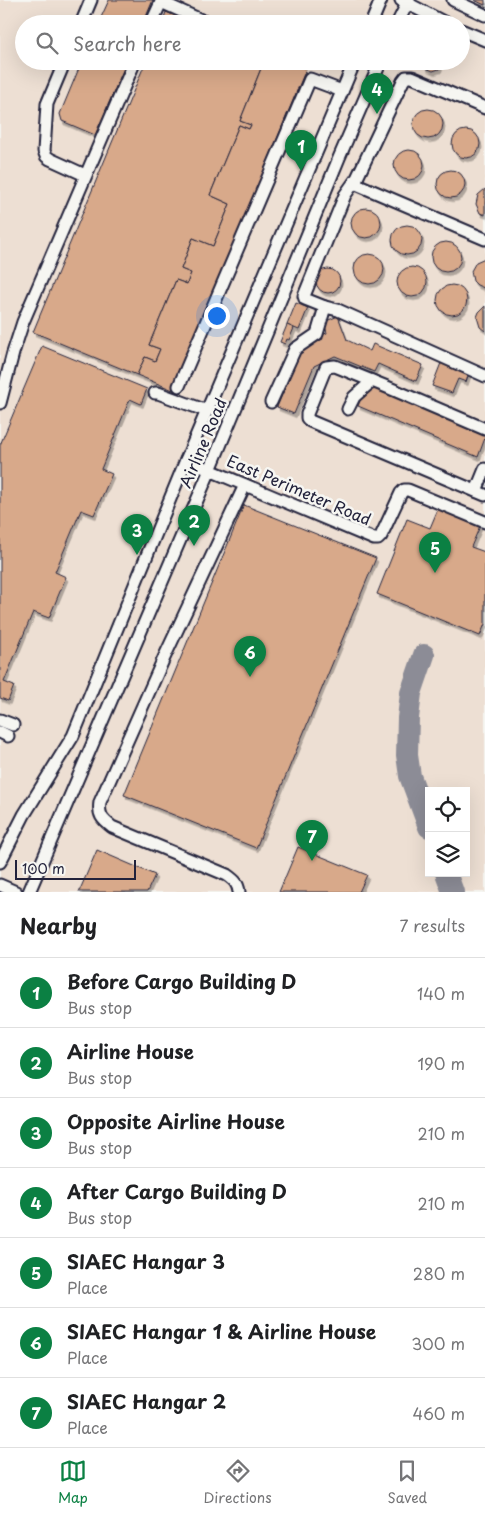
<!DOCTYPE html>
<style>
:root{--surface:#fff;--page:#f6f6f6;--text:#202124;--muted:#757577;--line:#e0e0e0;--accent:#0b8043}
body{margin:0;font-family:"Playpen Sans",sans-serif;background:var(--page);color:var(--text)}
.controls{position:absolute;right:15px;bottom:15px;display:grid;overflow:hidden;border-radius:0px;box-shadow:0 5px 20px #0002}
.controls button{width:45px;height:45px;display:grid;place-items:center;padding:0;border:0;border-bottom:1px solid var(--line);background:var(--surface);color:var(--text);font:25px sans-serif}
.scale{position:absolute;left:15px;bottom:12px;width:121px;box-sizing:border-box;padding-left:5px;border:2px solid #22223b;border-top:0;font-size:14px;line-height:18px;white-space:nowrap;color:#22223b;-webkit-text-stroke:4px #f6f6f2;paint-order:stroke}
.you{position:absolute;left:216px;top:315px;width:18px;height:18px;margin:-12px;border:4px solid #fff;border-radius:50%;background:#1a73e8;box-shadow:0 0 0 8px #1a73e833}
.badge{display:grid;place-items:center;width:32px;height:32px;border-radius:50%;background:var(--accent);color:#fff;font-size:16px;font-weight:700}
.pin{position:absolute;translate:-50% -41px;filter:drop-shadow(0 1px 2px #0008)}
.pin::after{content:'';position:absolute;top:26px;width:18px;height:15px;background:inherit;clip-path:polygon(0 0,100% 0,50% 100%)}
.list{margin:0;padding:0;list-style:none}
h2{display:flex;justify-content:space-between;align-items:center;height:65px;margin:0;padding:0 20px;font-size:21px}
h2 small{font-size:16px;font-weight:400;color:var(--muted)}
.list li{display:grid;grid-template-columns:32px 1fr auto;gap:15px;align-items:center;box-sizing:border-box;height:70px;padding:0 20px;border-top:1px solid var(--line)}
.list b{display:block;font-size:19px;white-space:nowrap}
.list p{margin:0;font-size:16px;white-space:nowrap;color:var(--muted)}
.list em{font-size:16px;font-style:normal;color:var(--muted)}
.icon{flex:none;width:28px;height:28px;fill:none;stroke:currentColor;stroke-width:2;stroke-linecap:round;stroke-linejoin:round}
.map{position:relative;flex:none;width:485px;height:892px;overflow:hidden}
.search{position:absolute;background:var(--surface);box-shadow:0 5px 20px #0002;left:15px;right:15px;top:15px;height:55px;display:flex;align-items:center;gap:12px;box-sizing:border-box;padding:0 18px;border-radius:28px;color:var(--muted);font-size:19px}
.sheet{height:555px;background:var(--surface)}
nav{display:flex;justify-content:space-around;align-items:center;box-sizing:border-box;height:70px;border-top:1px solid var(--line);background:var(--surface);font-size:14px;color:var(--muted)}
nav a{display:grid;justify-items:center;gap:2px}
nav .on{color:var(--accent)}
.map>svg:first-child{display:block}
.built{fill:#eddfd3;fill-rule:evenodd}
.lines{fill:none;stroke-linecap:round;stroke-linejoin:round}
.taxiway{stroke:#8c8c96;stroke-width:22}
.building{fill:#d8a98a;stroke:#22223b;filter:url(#shadow)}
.minor-casing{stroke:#22223b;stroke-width:15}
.minor{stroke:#f6f6f2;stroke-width:11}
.labels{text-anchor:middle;stroke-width:5;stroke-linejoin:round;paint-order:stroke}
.street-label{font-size:16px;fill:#22223b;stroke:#f6f6f2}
</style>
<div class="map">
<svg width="485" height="892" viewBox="0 0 485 892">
<defs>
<filter id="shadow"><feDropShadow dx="2" dy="3.5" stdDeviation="0" flood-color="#0004"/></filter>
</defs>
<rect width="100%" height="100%" fill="#f6f6f2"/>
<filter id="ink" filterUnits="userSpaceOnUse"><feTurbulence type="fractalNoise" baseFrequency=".02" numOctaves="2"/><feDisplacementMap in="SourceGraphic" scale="10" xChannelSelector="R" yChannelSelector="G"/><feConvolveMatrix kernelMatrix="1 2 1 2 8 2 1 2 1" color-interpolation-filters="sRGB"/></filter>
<g filter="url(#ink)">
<path class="built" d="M0,0H485V892H0ZM24,24H461V61H24ZM429,791H466V873H429Z"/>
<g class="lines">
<g class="taxiway">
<polyline points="424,655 411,693 408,718 407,755 410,776 429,827"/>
<polyline points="446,873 453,892"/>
</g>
</g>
<g class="building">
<polygon points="109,0 153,0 143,24 98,24"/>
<polygon points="474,0 485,0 485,5"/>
<polygon points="166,12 195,24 162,24"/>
<polygon points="82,61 127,61 95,135 62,121 60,114"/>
<polygon points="146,61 264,61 240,121 251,125 249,129 239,125 210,195 230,204 213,246 193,238 181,269 191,273 187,284 176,280 149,345 160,349 155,361 145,357 137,375 33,332"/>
<polygon points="264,61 275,63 275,61 287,61 306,69 173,390 137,375 145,357 155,361 160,349 149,345 176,280 187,284 191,273 181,269 193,238 213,246 230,204 210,195 239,125 249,129 251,125 240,121"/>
<polygon points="424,61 442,61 442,63 439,69 433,71 426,68"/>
<circle cx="428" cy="124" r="15"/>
<circle cx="466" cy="144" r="14"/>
<circle cx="409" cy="165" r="15"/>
<circle cx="451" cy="184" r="14"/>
<polygon points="485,189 485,215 480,213 476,204 478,195"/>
<circle cx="366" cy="223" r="15"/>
<circle cx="407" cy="240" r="15"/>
<circle cx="446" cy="257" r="15"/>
<circle cx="369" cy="269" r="15"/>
<polygon points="485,258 485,288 484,288 477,285 473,281 471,271 476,262"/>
<circle cx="412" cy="282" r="15"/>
<circle cx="328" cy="281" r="12"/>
<circle cx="452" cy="300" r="15"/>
<polygon points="296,303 308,308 299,330 287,325"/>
<polygon points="485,306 485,331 480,327 477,317 479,312"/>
<polygon points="338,316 347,340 370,351 373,344 423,365 416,381 378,364 374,372 335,356 314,366 294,414 277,407 302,347 323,339 321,335 327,333 324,322"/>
<polygon points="287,325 294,328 289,340 287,339 285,344 280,342"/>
<polygon points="42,346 147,389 141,404 130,399 101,469 112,474 94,515 81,510 55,572 66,577 49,618 33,612 4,682 14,686 8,701 0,698 0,445"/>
<polygon points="441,363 469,373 466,382 458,379 452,393 432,386"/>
<polygon points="379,388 485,433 485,438 478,457 358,406 363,393"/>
<polygon points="244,505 376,558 256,848 124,795"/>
<polygon points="438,509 480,526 471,547 485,552 485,624 480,636 377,594 407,519 430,528"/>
<polygon points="298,847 367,875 359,892 279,892"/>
<polygon points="97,850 155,875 147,892 79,892"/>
</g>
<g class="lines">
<g class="minor-casing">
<g id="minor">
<polyline points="401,0 447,24"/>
<polyline points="453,0 485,15"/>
<polyline points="161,2 210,24"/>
<polyline points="81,24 91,0"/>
<polyline points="151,24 162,0"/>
<polyline points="371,24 381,0"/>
<polyline points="397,24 409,0"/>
<polyline points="461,30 485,40"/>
<polyline points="65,61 47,104 44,151 46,156 50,159 85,175"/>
<polyline points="485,108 412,77 406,77 403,81 357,178 345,195 304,296 305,299 325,307 338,310 485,376"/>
<polyline points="354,183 485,239"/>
<polyline points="179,386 310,79 342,91"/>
<polyline points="155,393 158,393 207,411"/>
<polyline points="271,402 295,349 317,334 325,307"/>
<polyline points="0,403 13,353 23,322 135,61"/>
<polyline points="348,409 354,397 372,381"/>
<polyline points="485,429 387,387 335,366 326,367 307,414 307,418 310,421 485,495"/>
<polyline points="186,460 374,539 378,539 381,536 401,493 404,490 408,490 485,522"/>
<polyline points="476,491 485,469"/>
<polyline points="0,720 13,725"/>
<polyline points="0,732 8,736"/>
<polyline points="0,862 24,815 73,736 186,460 355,61"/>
<polyline points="0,885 16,892"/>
<polyline points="29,892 210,470 339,158 381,61"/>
<path d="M239,892C238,883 234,880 227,875L112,827C102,819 98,815 100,802L164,658L245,485"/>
</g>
</g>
<use href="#minor" class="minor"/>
</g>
</g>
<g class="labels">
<g class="street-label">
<text transform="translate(203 443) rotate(-67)" y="6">Airline Road</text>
<text transform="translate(299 490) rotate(23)" y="6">East Perimeter Road</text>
</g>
</g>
</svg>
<div class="controls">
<button><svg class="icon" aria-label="locate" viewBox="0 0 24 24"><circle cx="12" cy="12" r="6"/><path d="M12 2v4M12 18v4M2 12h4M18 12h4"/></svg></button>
<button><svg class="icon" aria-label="layers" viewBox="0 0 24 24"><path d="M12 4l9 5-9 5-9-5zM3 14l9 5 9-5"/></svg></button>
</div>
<div class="scale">100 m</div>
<div class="you"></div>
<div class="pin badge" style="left:301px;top:171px">1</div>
<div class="pin badge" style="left:194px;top:546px">2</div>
<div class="pin badge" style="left:137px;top:555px">3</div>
<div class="pin badge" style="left:377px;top:114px">4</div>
<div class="pin badge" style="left:435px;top:573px">5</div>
<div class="pin badge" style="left:250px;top:677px">6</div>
<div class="pin badge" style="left:312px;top:861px">7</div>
<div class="search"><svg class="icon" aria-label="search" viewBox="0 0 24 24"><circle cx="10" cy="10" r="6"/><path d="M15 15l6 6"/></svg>Search here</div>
</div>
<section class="sheet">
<h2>Nearby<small>7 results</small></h2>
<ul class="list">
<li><span class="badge">1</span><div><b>Before Cargo Building D</b><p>Bus stop</p></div><em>140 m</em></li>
<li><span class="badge">2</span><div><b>Airline House</b><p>Bus stop</p></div><em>190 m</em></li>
<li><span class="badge">3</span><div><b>Opposite Airline House</b><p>Bus stop</p></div><em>210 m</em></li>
<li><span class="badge">4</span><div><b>After Cargo Building D</b><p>Bus stop</p></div><em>210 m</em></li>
<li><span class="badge">5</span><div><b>SIAEC Hangar 3</b><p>Place</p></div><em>280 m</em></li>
<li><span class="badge">6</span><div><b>SIAEC Hangar 1 &amp; Airline House</b><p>Place</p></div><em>300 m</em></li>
<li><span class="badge">7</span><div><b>SIAEC Hangar 2</b><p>Place</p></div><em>460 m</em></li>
</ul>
</section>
<nav>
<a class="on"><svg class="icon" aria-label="map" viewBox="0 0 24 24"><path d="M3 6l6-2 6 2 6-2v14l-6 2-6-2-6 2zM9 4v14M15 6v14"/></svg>Map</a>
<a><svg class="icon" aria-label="directions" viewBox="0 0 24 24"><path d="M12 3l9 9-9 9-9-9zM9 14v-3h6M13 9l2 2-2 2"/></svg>Directions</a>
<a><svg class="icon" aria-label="saved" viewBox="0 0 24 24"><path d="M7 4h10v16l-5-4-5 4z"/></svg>Saved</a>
</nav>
